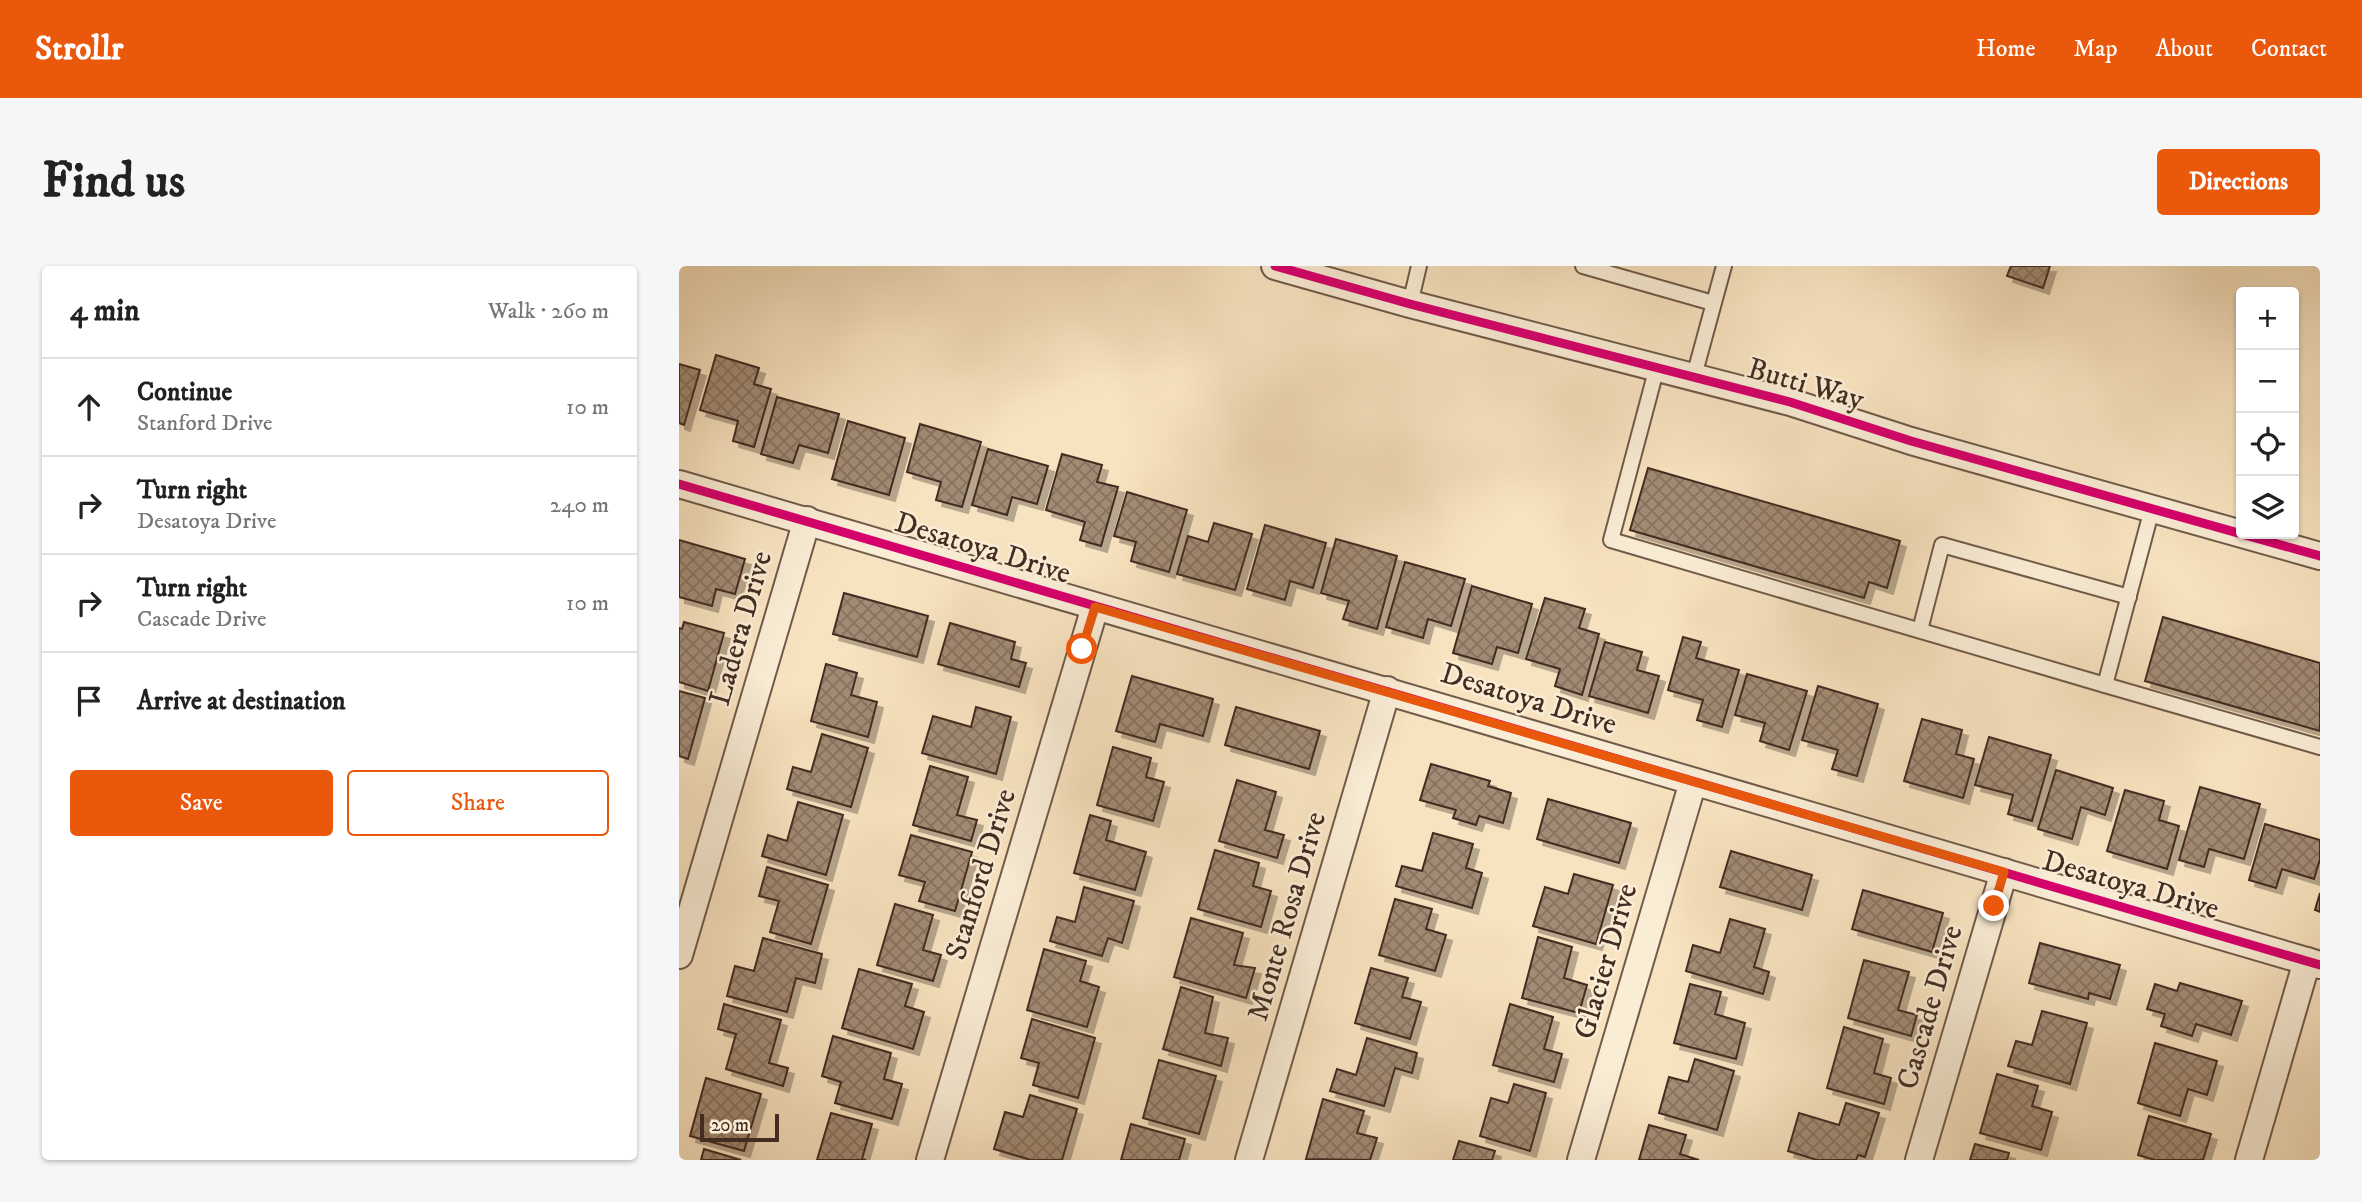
<!DOCTYPE html>
<meta charset="utf-8">
<style>
:root{--surface:#fff;--page:#f6f6f6;--text:#222;--muted:#767676;--line:#e0e0e0;--accent:#ea580c}
body{margin:0;font-family:"IM FELL DW Pica",serif;background:var(--page);color:var(--text)}
.controls{position:absolute;right:21px;top:21px;display:grid;overflow:hidden;border-radius:7px;box-shadow:0 2px 5px #0004}
.controls button{width:63px;height:63px;display:grid;place-items:center;padding:0;border:0;border-bottom:2px solid var(--line);background:var(--surface);color:var(--text);font:35px sans-serif}
.scale{position:absolute;left:21px;bottom:18px;width:79px;box-sizing:border-box;padding-left:7px;border:4px solid #442c22;border-top:0;font-size:19px;line-height:24px;white-space:nowrap;color:#442c22;-webkit-text-stroke:5px #faedd6;paint-order:stroke}
.stop{position:absolute;width:21px;height:21px;margin:-16px;border:5px solid #ea580c;border-radius:50%;background:#fff}
.stop.end{background:#ea580c;border-color:#fff;box-shadow:0 2px 7px #0008}
.list{margin:0;padding:0;list-style:none}
h2{display:flex;justify-content:space-between;align-items:center;height:91px;margin:0;padding:0 28px;font-size:30px}
h2 small{font-size:23px;font-weight:400;color:var(--muted)}
.list li{display:grid;grid-template-columns:46px 1fr auto;gap:21px;align-items:center;box-sizing:border-box;height:98px;padding:0 28px;border-top:2px solid var(--line)}
.list b{display:block;font-size:26px;white-space:nowrap}
.list p{margin:0;font-size:23px;white-space:nowrap;color:var(--muted)}
.list em{font-size:23px;font-style:normal;color:var(--muted)}
.actions{display:flex;gap:14px;padding:21px 28px}
.actions a{flex:1;padding:16px 0;border:2px solid var(--accent);border-radius:7px;text-align:center;font-size:24px;color:var(--accent)}
.actions .main{background:var(--accent);color:#fff}
.icon{flex:none;width:38px;height:38px;fill:none;stroke:currentColor;stroke-width:2;stroke-linecap:round;stroke-linejoin:round}
.map{position:relative;flex:none;width:1641px;height:894px;overflow:hidden;border-radius:7px}
header{display:flex;align-items:center;gap:42px;box-sizing:border-box;height:98px;padding:0 35px;background:var(--accent);color:#fff}
header strong{font-size:33px}
nav{display:flex;gap:38px;margin-inline-start:auto;font-size:24px}
.intro{display:flex;align-items:center;justify-content:space-between;box-sizing:border-box;height:168px;padding:0 42px}
h1{margin:0;font-size:49px}
.button{padding:18px 32px;border-radius:7px;background:var(--accent);color:#fff;font-size:24px;font-weight:700}
main{display:flex;gap:42px;padding:0 42px}
aside{flex:1;background:var(--surface);border-radius:7px;box-shadow:0 2px 5px #0004}
.map>svg:first-child{display:block}
.building{fill:url(#building-cross-hatch);stroke:#442c22;stroke-width:2;filter:url(#shadow)}
.lines{fill:none;stroke-linecap:round;stroke-linejoin:round}
.lane-casing{stroke:#715a4a;stroke-width:18}
.street-casing{stroke:#715a4a;stroke-width:30}
.lane{stroke:#faedd6;stroke-width:14}
.street{stroke:#faedd6;stroke-width:26}
.cycleway-casing{stroke:#faedd6;stroke-width:13}
.cycleway{stroke:#d6006c;stroke-width:9}
.route{stroke:#ea580c;stroke-width:9}
.labels{text-anchor:middle;stroke-width:5;stroke-linejoin:round;paint-order:stroke}
.street-label{font-size:30px;fill:#442c22;stroke:#faedd6}
</style>
<header>
<strong>Strollr</strong>
<nav><a>Home</a><a>Map</a><a>About</a><a>Contact</a></nav>
</header>
<div class="intro"><h1>Find us</h1><a class="button">Directions</a></div>
<main>
<aside>
<h2>4 min<small>Walk · 260 m</small></h2>
<ul class="list">
<li><svg class="icon" aria-label="ahead" viewBox="0 0 24 24"><path d="M12 20V5M6 11l6-6 6 6"/></svg><div><b>Continue</b><p>Stanford Drive</p></div><em>10 m</em></li>
<li><svg class="icon" aria-label="right" viewBox="0 0 24 24"><path d="M7 20v-9h11M14 6l5 5-5 5"/></svg><div><b>Turn right</b><p>Desatoya Drive</p></div><em>240 m</em></li>
<li><svg class="icon" aria-label="right" viewBox="0 0 24 24"><path d="M7 20v-9h11M14 6l5 5-5 5"/></svg><div><b>Turn right</b><p>Cascade Drive</p></div><em>10 m</em></li>
<li><svg class="icon" aria-label="arrive" viewBox="0 0 24 24"><path d="M6 21V4h12l-3 4 3 4H6"/></svg><div><b>Arrive at destination</b></div></li>
</ul>
<div class="actions"><a class="main">Save</a><a>Share</a></div>
</aside>
<div class="map">
<svg width="1641" height="894" viewBox="0 0 1641 894">
<defs>
<pattern id="building-cross-hatch" width="8" height="8" patternUnits="userSpaceOnUse" patternTransform="scale(1.75)"><rect width="8" height="8" fill="#a28b74"/><path d="M0 0l8 8M0 8l8-8" fill="none" stroke="#86725f"/></pattern>
<filter id="shadow"><feDropShadow dx="6" dy="6" stdDeviation="0" flood-color="#0004"/></filter>
</defs>
<rect width="100%" height="100%" fill="#f8e3c0"/>
<filter id="stains"><feTurbulence type="fractalNoise" baseFrequency=".00286" numOctaves="4"/><feColorMatrix values="0 0 0 0 .2 0 0 0 0 .09 0 0 0 0 .02 0 0 0 .5 -.17"/></filter>
<radialGradient id="worn" r=".72"><stop offset=".6" stop-color="#630" stop-opacity="0"/><stop offset="1" stop-color="#630" stop-opacity=".3"/></radialGradient>
<g class="building">
<polygon points="1332,0 1371,0 1364,22 1328,10"/>
<polygon points="37,89 80,102 75,118 92,123 75,181 54,175 59,155 21,144"/>
<polygon points="0,98 21,104 5,159 0,157"/>
<polygon points="98,131 160,148 149,187 120,179 114,197 82,188"/>
<polygon points="169,155 226,172 210,229 153,213"/>
<polygon points="241,158 302,176 283,241 257,234 262,216 228,206"/>
<polygon points="309,183 369,200 358,238 333,231 328,249 293,239"/>
<polygon points="383,188 423,199 418,216 439,221 422,280 401,274 406,256 367,244"/>
<polygon points="969,202 1221,275 1208,322 1190,316 1185,332 951,264"/>
<polygon points="448,226 508,244 490,306 452,295 457,276 435,270"/>
<polygon points="535,257 573,268 556,324 498,308 509,270 529,276"/>
<polygon points="586,259 647,277 634,322 611,315 606,334 568,323"/>
<polygon points="657,273 718,290 698,363 664,353 670,335 642,327"/>
<polygon points="0,274 66,293 56,328 37,323 33,340 0,331"/>
<polygon points="726,296 786,313 772,360 749,353 744,372 707,361"/>
<polygon points="793,320 853,338 839,387 818,381 813,398 774,387"/>
<polygon points="165,327 249,350 238,391 154,368"/>
<polygon points="866,332 906,343 900,362 920,368 903,429 876,420 881,403 847,393"/>
<polygon points="1484,351 1641,397 1641,465 1466,415"/>
<polygon points="5,356 45,367 29,425 0,416 0,362 3,363"/>
<polygon points="271,357 336,376 332,393 347,397 340,421 259,398"/>
<polygon points="1004,371 1022,376 1017,392 1060,404 1043,461 1018,454 1024,434 989,424"/>
<polygon points="926,376 963,386 958,404 980,410 969,447 910,430"/>
<polygon points="147,398 178,407 172,429 198,436 189,471 132,455"/>
<polygon points="1068,408 1128,425 1110,484 1081,475 1086,457 1056,449"/>
<polygon points="453,410 534,433 524,470 481,458 476,476 437,465"/>
<polygon points="1139,420 1199,438 1178,510 1153,503 1159,484 1123,474"/>
<polygon points="0,425 26,432 9,493 0,490"/>
<polygon points="297,441 332,451 317,508 243,487 254,450 292,461"/>
<polygon points="557,441 641,465 630,503 546,479"/>
<polygon points="1243,453 1283,464 1277,488 1295,493 1284,532 1225,515"/>
<polygon points="143,468 189,482 172,541 108,523 114,501 132,506"/>
<polygon points="1310,471 1372,489 1353,555 1329,548 1334,529 1296,519"/>
<polygon points="434,481 472,492 467,511 485,516 474,555 418,539"/>
<polygon points="752,498 811,515 809,520 832,527 824,557 800,550 797,559 774,552 777,544 741,534"/>
<polygon points="251,500 289,511 278,549 298,554 292,575 234,559"/>
<polygon points="1377,504 1434,522 1426,549 1402,541 1393,573 1359,563"/>
<polygon points="558,514 597,526 586,564 605,569 598,592 540,575"/>
<polygon points="1521,521 1581,538 1565,593 1530,583 1525,601 1500,594"/>
<polygon points="1446,524 1485,535 1480,554 1500,560 1488,603 1428,585"/>
<polygon points="869,533 952,557 940,597 858,573"/>
<polygon points="119,536 164,549 147,609 83,590 89,569 108,575"/>
<polygon points="411,549 432,555 427,574 467,586 456,624 395,607"/>
<polygon points="1586,558 1641,574 1641,593 1635,613 1603,603 1597,622 1570,614"/>
<polygon points="754,567 794,578 787,602 803,607 793,642 717,620 723,600 743,605"/>
<polygon points="232,569 293,586 276,645 240,635 246,616 220,609"/>
<polygon points="536,584 580,597 574,620 592,625 582,661 519,643"/>
<polygon points="1052,585 1133,609 1123,644 1041,621"/>
<polygon points="88,601 149,619 132,678 91,666 100,635 80,630"/>
<polygon points="895,608 934,619 917,678 854,660 866,621 889,628"/>
<polygon points="405,621 455,635 443,677 429,672 423,690 371,675 378,651 396,656"/>
<polygon points="1184,624 1264,647 1253,686 1173,663"/>
<polygon points="1641,627 1641,646 1636,644"/>
<polygon points="716,633 753,643 747,663 767,669 756,705 700,689"/>
<polygon points="216,638 254,649 244,684 262,689 254,715 198,699"/>
<polygon points="512,652 564,667 555,699 576,702 567,732 495,711"/>
<polygon points="1051,653 1086,663 1075,701 1090,706 1084,728 1007,705 1014,679 1041,687"/>
<polygon points="859,671 893,681 885,712 908,719 900,747 843,732"/>
<polygon points="84,672 143,688 136,717 117,712 108,746 48,730 56,700 75,705"/>
<polygon points="1361,677 1441,699 1431,733 1410,727 1409,733 1350,717"/>
<polygon points="365,683 407,695 401,715 420,721 408,761 348,744"/>
<polygon points="1185,694 1230,706 1219,744 1238,749 1232,770 1169,752"/>
<polygon points="692,702 729,712 723,731 742,736 731,773 676,757"/>
<polygon points="180,703 233,718 226,740 245,746 234,783 163,762"/>
<polygon points="1501,717 1563,735 1552,769 1517,758 1513,770 1482,760 1486,748 1468,743 1476,718 1498,725"/>
<polygon points="1011,718 1042,726 1036,748 1066,757 1057,793 995,777"/>
<polygon points="502,721 534,731 526,767 549,772 542,800 484,783"/>
<polygon points="45,738 102,754 90,797 109,802 104,820 47,803 57,768 39,763"/>
<polygon points="831,738 874,751 865,783 883,788 875,816 814,799"/>
<polygon points="1363,745 1408,757 1391,818 1329,800 1337,775 1353,779"/>
<polygon points="353,753 416,772 399,832 354,819 360,797 342,792"/>
<polygon points="1165,761 1204,773 1195,807 1212,812 1205,838 1148,822"/>
<polygon points="154,770 212,787 205,813 223,818 213,853 156,837 162,816 143,810"/>
<polygon points="688,772 738,787 733,807 716,802 705,840 651,825 658,803 677,809"/>
<polygon points="1476,777 1538,795 1528,829 1509,823 1501,850 1459,837"/>
<polygon points="1016,793 1055,805 1038,864 980,847 990,811 1009,816"/>
<polygon points="480,794 537,810 520,868 464,852"/>
<polygon points="1318,808 1359,820 1353,840 1373,846 1362,884 1301,867"/>
<polygon points="27,812 82,828 65,885 11,870"/>
<polygon points="835,818 867,827 851,885 801,870 812,832 829,837"/>
<polygon points="351,829 398,843 383,894 352,894 315,883 326,846 344,851"/>
<polygon points="644,833 685,845 678,867 698,872 691,894 627,893"/>
<polygon points="1167,837 1200,847 1186,891 1179,889 1177,894 1138,894 1109,885 1120,847 1160,859"/>
<polygon points="152,847 193,858 183,893 187,894 138,894"/>
<polygon points="1470,850 1532,868 1524,894 1476,894 1459,889"/>
<polygon points="452,858 506,873 500,894 442,894"/>
<polygon points="970,859 1007,869 1001,888 1020,894 960,894"/>
<polygon points="780,875 816,885 813,894 774,894"/>
<polygon points="1296,878 1330,887 1328,894 1291,894"/>
<polygon points="25,883 62,894 22,894"/>
</g>
<g class="lines">
<g class="lane-casing">
<g id="lane">
<polyline points="904,0 1034,37"/>
<polyline points="731,38 740,0"/>
<polyline points="978,101 932,274 1426,419"/>
<polyline points="1015,110 1045,0"/>
<polyline points="1473,243 1426,419 1641,481"/>
<polyline points="1241,364 1263,279 1450,331"/>
</g>
</g>
<g class="street-casing">
<g id="street">
<polyline points="596,0 731,38 1111,136 1232,175 1641,290"/>
<polyline points="0,218 1641,699"/>
<polyline points="0,689 128,254"/>
<polyline points="251,894 416,341"/>
<polyline points="570,894 708,424"/>
<polyline points="902,894 1014,516"/>
<polyline points="1240,894 1325,606"/>
<polyline points="1570,894 1628,695"/>
</g>
</g>
<use href="#lane" class="lane"/>
<use href="#street" class="street"/>
<g class="cycleway-casing">
<g id="cycleway">
<polyline points="596,0 731,38 1111,136 1232,175 1641,290"/>
<polyline points="0,218 1641,699"/>
</g>
</g>
<use href="#cycleway" class="cycleway"/>
</g>
<g class="lines">
<polyline class="route" points="403,383 416,341 1325,606 1315,640"/>
</g>
<g class="labels">
<g class="street-label">
<text transform="translate(1127 117) rotate(16)" y="10">Butti Way</text>
<text transform="translate(304 281) rotate(17)" y="10">Desatoya Drive</text>
<text transform="translate(61 362) rotate(-74)" y="10">Ladera Drive</text>
<text transform="translate(850 432) rotate(17)" y="10">Desatoya Drive</text>
<text transform="translate(301 608) rotate(-73)" y="10">Stanford Drive</text>
<text transform="translate(1452 618) rotate(16)" y="10">Desatoya Drive</text>
<text transform="translate(607 650) rotate(-74)" y="10">Monte Rosa Drive</text>
<text transform="translate(926 695) rotate(-74)" y="10">Glacier Drive</text>
<text transform="translate(1250 741) rotate(-74)" y="10">Cascade Drive</text>
</g>
</g>
<rect width="100%" height="100%" filter="url(#stains)"/>
<rect width="100%" height="100%" fill="url(#worn)"/>
</svg>
<div class="controls">
<button>+</button>
<button>−</button>
<button><svg class="icon" aria-label="locate" viewBox="0 0 24 24"><circle cx="12" cy="12" r="6"/><path d="M12 2v4M12 18v4M2 12h4M18 12h4"/></svg></button>
<button><svg class="icon" aria-label="layers" viewBox="0 0 24 24"><path d="M12 4l9 5-9 5-9-5zM3 14l9 5 9-5"/></svg></button>
</div>
<div class="scale">20 m</div>
<div class="stop" style="left:403px;top:383px"></div>
<div class="stop end" style="left:1315px;top:640px"></div>
</div>
</main>
